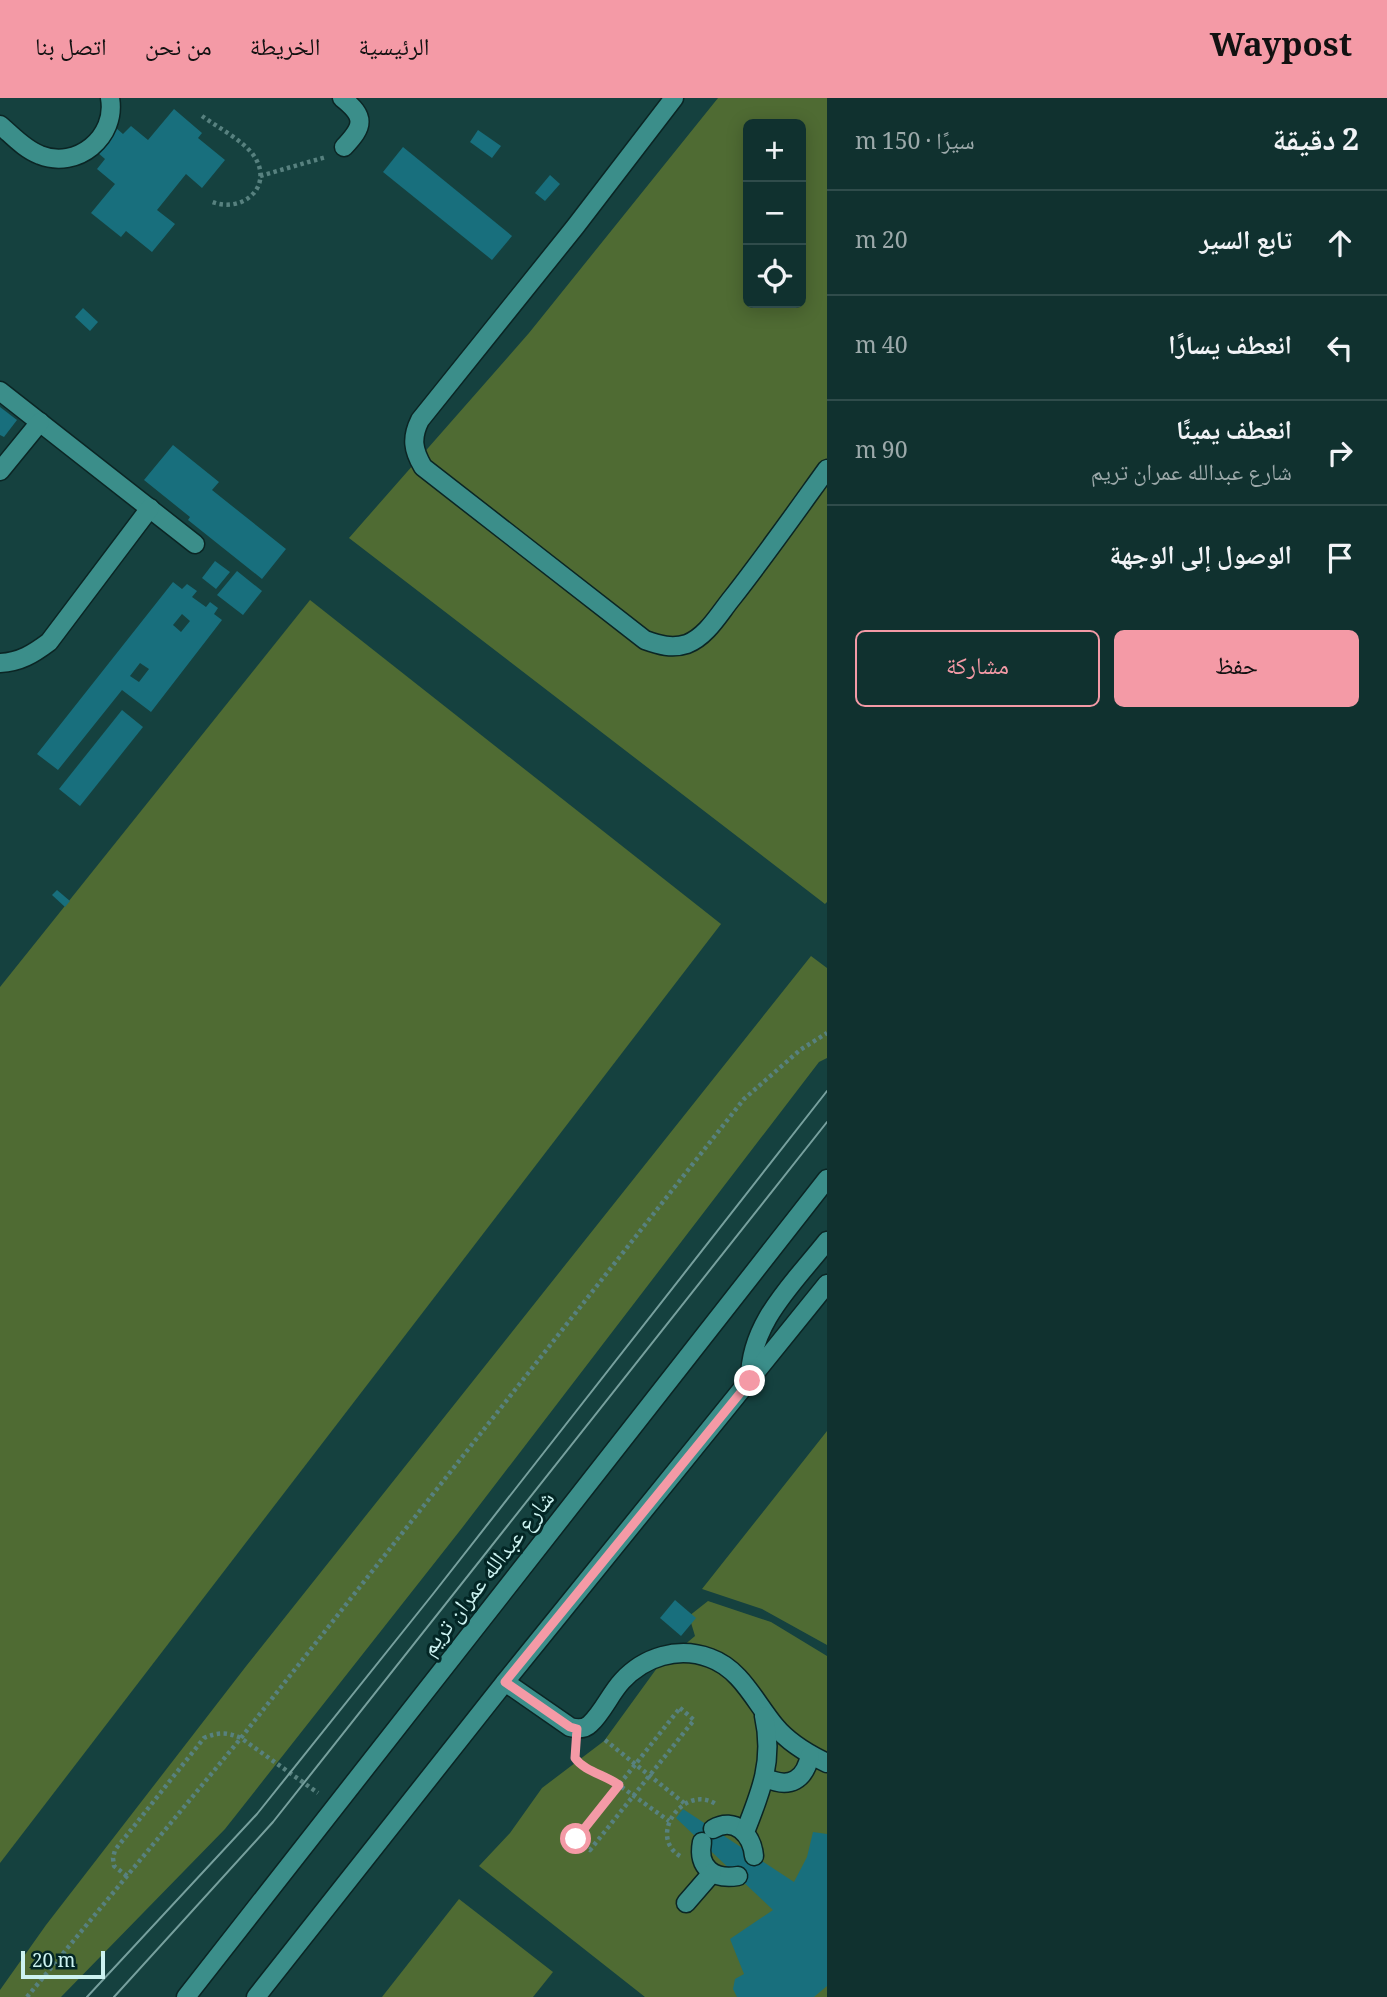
<!DOCTYPE html>
<html lang="ar">
<meta charset="utf-8">
<style>
:root{--surface:#10312f;--page:#193937;--text:#f1f3f6;--muted:#9ca9aa;--line:#304c4b;--accent:#f49aa6}
body{margin:0;font-family:Georgia,"Noto Naskh Arabic",serif;background:var(--page);color:var(--text);direction:rtl}
.controls{position:absolute;right:21px;top:21px;display:grid;overflow:hidden;border-radius:10px;box-shadow:0 4px 18px #0003}
.controls button{width:63px;height:63px;display:grid;place-items:center;padding:0;border:0;border-bottom:2px solid var(--line);background:var(--surface);color:var(--text);font:35px sans-serif}
.scale{position:absolute;left:21px;bottom:18px;width:84px;box-sizing:border-box;padding-left:7px;border:4px solid #ccf2f0;border-top:0;font-size:19px;line-height:24px;white-space:nowrap;color:#ccf2f0;-webkit-text-stroke:5px #032625;paint-order:stroke}
.stop{position:absolute;width:21px;height:21px;margin:-16px;border:5px solid #f49aa6;border-radius:50%;background:#fff}
.stop.end{background:#f49aa6;border-color:#fff;box-shadow:0 2px 7px #0008}
.list{margin:0;padding:0;list-style:none}
h2{display:flex;justify-content:space-between;align-items:center;height:91px;margin:0;padding:0 28px;font-size:30px}
h2 small{font-size:23px;font-weight:400;color:var(--muted)}
.list li{display:grid;grid-template-columns:46px 1fr auto;gap:21px;align-items:center;box-sizing:border-box;height:105px;padding:0 28px;border-top:2px solid var(--line)}
.list b{display:block;font-size:26px;white-space:nowrap}
.list p{margin:0;font-size:23px;white-space:nowrap;color:var(--muted)}
.list em{font-size:23px;font-style:normal;color:var(--muted)}
.actions{display:flex;gap:14px;padding:21px 28px}
.actions a{flex:1;padding:16px 0;border:2px solid var(--accent);border-radius:10px;text-align:center;font-size:24px;color:var(--accent)}
.actions .main{background:var(--accent);color:#111}
.icon{flex:none;width:38px;height:38px;fill:none;stroke:currentColor;stroke-width:2;stroke-linecap:round;stroke-linejoin:round}
.map{position:relative;flex:none;width:827px;height:1899px;overflow:hidden;direction:ltr}
header{display:flex;align-items:center;gap:42px;box-sizing:border-box;height:98px;padding:0 35px;background:var(--accent);color:#111}
header strong{font-size:33px}
nav{display:flex;gap:38px;margin-inline-start:auto;font-size:24px}
main{display:flex}
aside{flex:1;background:var(--surface)}
.map>svg:first-child{display:block}
.green{fill:#4f6b33;fill-rule:evenodd}
.building{fill:#186f7d;fill-rule:evenodd}
.lines{fill:none;stroke-linecap:round;stroke-linejoin:round}
.minor-casing{stroke:#0b2524;stroke-width:21}
.path{stroke:#57817f;stroke-width:4.5;stroke-dasharray:3.5 3.5;stroke-linecap:butt}
.minor{stroke:#3b8e8a;stroke-width:18}
.tram{stroke:#77a09e;stroke-width:2}
.route{stroke:#f49aa6;stroke-width:9}
.labels{text-anchor:middle;stroke-width:6;stroke-linejoin:round;paint-order:stroke}
.street-label{font-size:23px;fill:#ccf2f0;stroke:#032625}
</style>
<header>
<strong>Waypost</strong>
<nav><a>الرئيسية</a><a>الخريطة</a><a>من نحن</a><a>اتصل بنا</a></nav>
</header>
<main>
<aside>
<h2>2 دقيقة<small>سيرًا · 150 m</small></h2>
<ul class="list">
<li><svg class="icon" aria-label="ahead" viewBox="0 0 24 24"><path d="M12 20V5M6 11l6-6 6 6"/></svg><div><b>تابع السير</b></div><em>20 m</em></li>
<li><svg class="icon" aria-label="left" viewBox="0 0 24 24"><path d="M17 20v-9H6M10 6l-5 5 5 5"/></svg><div><b>انعطف يسارًا</b></div><em>40 m</em></li>
<li><svg class="icon" aria-label="right" viewBox="0 0 24 24"><path d="M7 20v-9h11M14 6l5 5-5 5"/></svg><div><b>انعطف يمينًا</b><p>شارع عبدالله عمران تريم</p></div><em>90 m</em></li>
<li><svg class="icon" aria-label="arrive" viewBox="0 0 24 24"><path d="M6 21V4h12l-3 4 3 4H6"/></svg><div><b>الوصول إلى الوجهة</b></div></li>
</ul>
<div class="actions"><a class="main">حفظ</a><a>مشاركة</a></div>
</aside>
<div class="map">
<svg width="827" height="1899" viewBox="0 0 827 1899">
<rect width="100%" height="100%" fill="#15413f"/>
<g class="green">
<path d="M718,0H827V804L825,806L349,440L529,235ZM748,26H801V205H748Z"/>
<polygon points="310,502 721,826 0,1765 0,889"/>
<polygon points="811,858 827,870 827,960 819,964 462,1430 225,1731 61,1899 0,1899 0,1892 46,1827 247,1567"/>
<polygon points="827,1333 827,1547 762,1511 702,1491"/>
<polygon points="708,1503 771,1524 827,1558 827,1899 645,1899 479,1768 510,1735 542,1690 604,1643 657,1570 695,1538 689,1518"/>
<polygon points="459,1801 553,1874 533,1899 382,1899"/>
</g>
<g class="building">
<polygon points="174,11 202,35 198,40 225,62 202,90 186,76 157,112 175,126 152,154 126,133 121,139 91,115 115,86 97,71 105,61 97,54 116,30 123,36 131,28 148,42"/>
<polygon points="478,32 501,48 492,60 470,44"/>
<polygon points="403,49 512,138 492,162 383,74"/>
<polygon points="550,77 560,86 545,103 535,95"/>
<polygon points="83,210 98,224 90,233 75,219"/>
<polygon points="0,309 17,322 4,339 0,337"/>
<polygon points="173,347 219,384 212,392 286,451 262,481 188,422 190,419 144,382"/>
<polygon points="215,463 230,474 216,491 202,480"/>
<polygon points="237,473 262,493 243,517 217,497"/>
<path d="M173,484L182,491L187,486L197,493L192,499L206,509L210,504L218,510L214,516L222,522L151,614L122,592L58,672L37,656ZM182,516L190,523L181,534L173,527ZM140,565L149,571L139,584L130,578Z"/>
<polygon points="122,612 143,629 80,708 59,691"/>
<polygon points="57,792 70,803 65,809 52,797"/>
<polygon points="675,1502 696,1520 681,1538 660,1520"/>
<polygon points="683,1711 794,1784 807,1759 813,1734 827,1736 827,1888 814,1899 737,1899 733,1891 735,1881 744,1876 730,1841 773,1812 676,1720"/>
</g>
<g class="lines">
<g class="minor-casing">
<g id="minor">
<path d="M342,0C366,19 364,28 344,49"/>
<path d="M674,0L575,129L420,322C411,340 413,352 423,369L645,542C659,547 672,551 687,546C707,538 719,516 732,500C765,458 796,414 827,371"/>
<path d="M0,27C12,37 24,51 40,57C77,72 117,39 110,0"/>
<polyline points="0,293 195,446"/>
<polyline points="0,373 40,324"/>
<path d="M0,565C20,564 33,556 49,544L150,410"/>
<path d="M750,1283C749,1225 794,1185 827,1143"/>
<path d="M505,1584L570,1629C577,1631 584,1632 590,1626C603,1614 610,1596 622,1583C644,1559 678,1548 710,1560C741,1571 755,1604 775,1628C789,1645 808,1656 827,1665"/>
<path d="M766,1680C790,1691 805,1682 810,1657"/>
<path d="M713,1731C735,1718 752,1737 754,1758"/>
<path d="M745,1734C761,1694 774,1662 764,1618"/>
<path d="M702,1744C697,1770 714,1782 738,1778"/>
<polyline points="686,1805 712,1775"/>
<polyline points="186,1899 827,1081"/>
<polyline points="256,1899 505,1584 827,1186"/>
</g>
</g>
<g class="path">
<path d="M202,18C217,29 244,43 254,58C275,89 241,117 210,103"/>
<polyline points="260,78 326,59"/>
<polygon points="680,1610 694,1622 590,1752 576,1741"/>
<polyline points="605,1642 684,1705"/>
<polyline points="575,1653 575,1660 579,1667 609,1680 669,1723"/>
<path d="M680,1758C646,1737 686,1684 717,1707"/>
<path d="M127,1778L114,1768L113,1760L115,1752L204,1640C218,1634 227,1634 241,1640L318,1695"/>
<polyline points="27,1899 241,1640 744,1001 800,952 827,935"/>
</g>
<use href="#minor" class="minor"/>
<g class="tram">
<polyline points="87,1899 257,1716 433,1496 827,993"/>
<polyline points="114,1899 273,1724 827,1024"/>
</g>
</g>
<g class="lines">
<path class="route" d="M576,1741L619,1687C605,1677 584,1673 575,1660L577,1631L570,1629L505,1584L750,1283"/>
</g>
<g class="labels">
<g class="street-label">
<text transform="translate(487 1475) rotate(-52)" y="8">شارع عبدالله عمران تريم</text>
</g>
</g>
</svg>
<div class="controls">
<button>+</button>
<button>−</button>
<button><svg class="icon" aria-label="locate" viewBox="0 0 24 24"><circle cx="12" cy="12" r="6"/><path d="M12 2v4M12 18v4M2 12h4M18 12h4"/></svg></button>
</div>
<div class="scale">20 m</div>
<div class="stop" style="left:576px;top:1741px"></div>
<div class="stop end" style="left:750px;top:1283px"></div>
</div>
</main>
